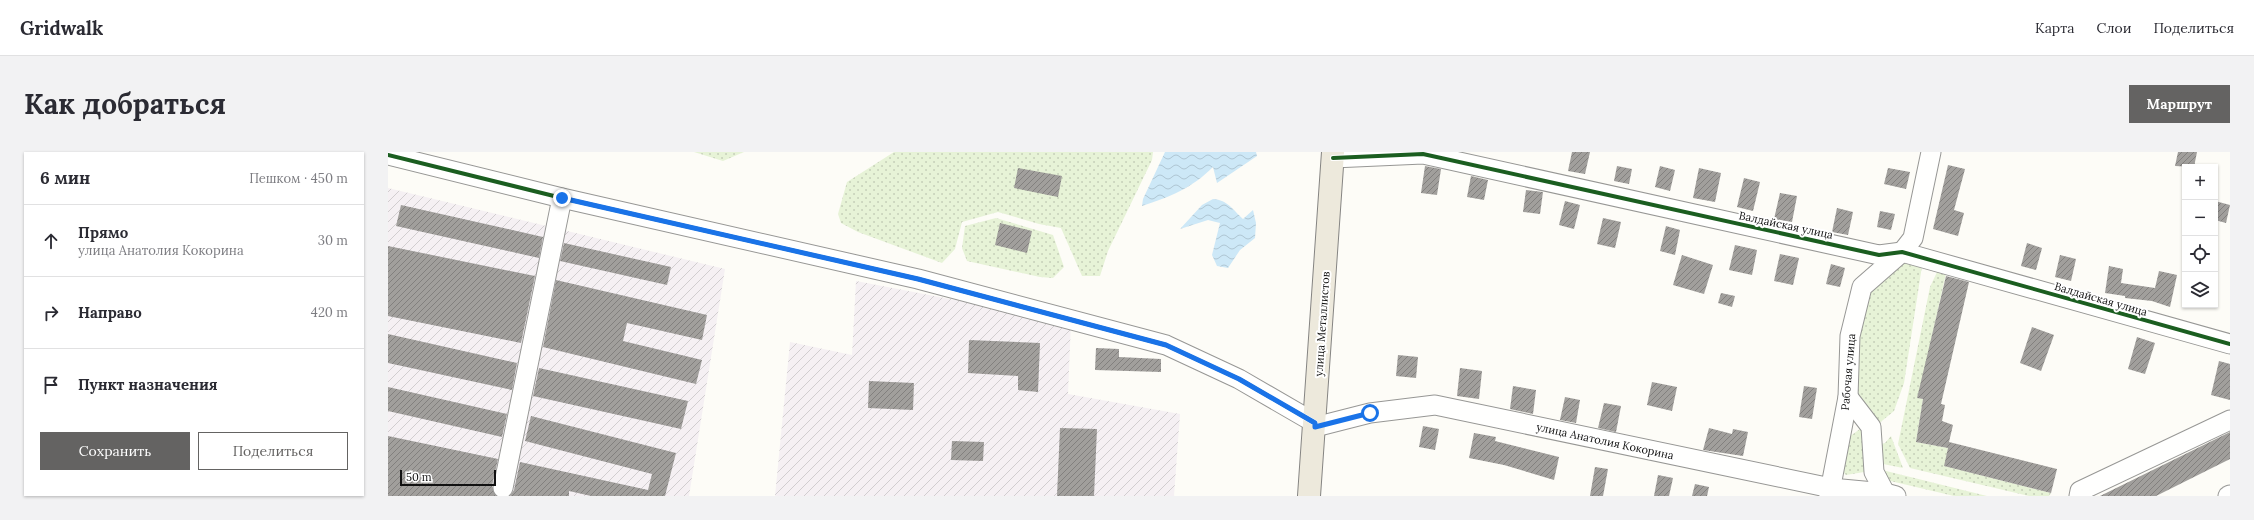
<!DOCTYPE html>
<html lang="ru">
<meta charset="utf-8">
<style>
:root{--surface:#fff;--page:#f2f2f3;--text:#2b2b33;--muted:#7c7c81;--line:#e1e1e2;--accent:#646362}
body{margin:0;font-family:Lora,serif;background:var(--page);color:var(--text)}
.controls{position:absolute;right:12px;top:12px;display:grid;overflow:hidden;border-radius:0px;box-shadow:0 1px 3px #0004}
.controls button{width:36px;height:36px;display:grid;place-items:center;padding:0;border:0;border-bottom:1px solid var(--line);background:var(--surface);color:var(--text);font:20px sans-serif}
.scale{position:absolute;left:12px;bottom:10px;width:96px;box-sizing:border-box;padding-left:4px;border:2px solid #111;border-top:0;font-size:11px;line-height:14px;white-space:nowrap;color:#111;-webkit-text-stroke:3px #fff;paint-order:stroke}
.stop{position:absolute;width:12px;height:12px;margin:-9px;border:3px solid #1a73e8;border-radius:50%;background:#fff}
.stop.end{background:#1a73e8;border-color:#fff;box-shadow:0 1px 4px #0008}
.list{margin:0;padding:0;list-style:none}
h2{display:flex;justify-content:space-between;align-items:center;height:52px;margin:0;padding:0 16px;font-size:17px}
h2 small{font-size:13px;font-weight:400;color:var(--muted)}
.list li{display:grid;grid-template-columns:26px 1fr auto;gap:12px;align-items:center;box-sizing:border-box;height:72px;padding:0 16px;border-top:1px solid var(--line)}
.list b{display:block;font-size:15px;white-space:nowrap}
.list p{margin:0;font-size:13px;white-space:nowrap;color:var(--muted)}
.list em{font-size:13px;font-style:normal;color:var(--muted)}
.actions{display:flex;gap:8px;padding:12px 16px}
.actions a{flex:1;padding:9px 0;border:1px solid var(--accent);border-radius:0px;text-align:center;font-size:14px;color:var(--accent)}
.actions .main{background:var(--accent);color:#fff}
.icon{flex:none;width:22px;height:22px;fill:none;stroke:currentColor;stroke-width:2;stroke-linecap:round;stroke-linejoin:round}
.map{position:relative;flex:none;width:1842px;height:344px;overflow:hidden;border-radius:0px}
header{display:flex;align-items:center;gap:24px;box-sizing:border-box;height:56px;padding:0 20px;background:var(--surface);border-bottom:1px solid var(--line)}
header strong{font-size:19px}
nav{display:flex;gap:22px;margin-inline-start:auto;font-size:14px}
.intro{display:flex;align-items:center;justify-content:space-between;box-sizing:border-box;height:96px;padding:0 24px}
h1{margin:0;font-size:28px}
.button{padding:10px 18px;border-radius:0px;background:var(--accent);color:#fff;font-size:14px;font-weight:700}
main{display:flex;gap:24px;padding:0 24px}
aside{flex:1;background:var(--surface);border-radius:0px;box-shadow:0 1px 3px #0004}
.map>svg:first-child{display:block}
.industrial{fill:url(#industrial-furrows)}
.grass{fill:url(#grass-dots)}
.water{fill:url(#water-waves)}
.building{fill:url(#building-hatch)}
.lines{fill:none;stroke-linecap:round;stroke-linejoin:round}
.minor-casing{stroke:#979795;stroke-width:21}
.major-casing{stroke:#858482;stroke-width:24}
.minor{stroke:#fffffe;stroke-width:19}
.major{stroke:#ede9dc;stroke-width:22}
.cycleway-casing{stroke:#fff;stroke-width:6}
.cycleway{stroke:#1b5e20;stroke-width:4}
.route{stroke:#1a73e8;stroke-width:5}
.labels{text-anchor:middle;stroke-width:4;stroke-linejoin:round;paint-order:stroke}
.street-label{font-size:11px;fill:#111;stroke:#fff}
</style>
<header>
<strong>Gridwalk</strong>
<nav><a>Карта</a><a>Слои</a><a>Поделиться</a></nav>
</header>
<div class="intro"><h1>Как добраться</h1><a class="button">Маршрут</a></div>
<main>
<aside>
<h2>6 мин<small>Пешком · 450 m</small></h2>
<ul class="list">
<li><svg class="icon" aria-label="ahead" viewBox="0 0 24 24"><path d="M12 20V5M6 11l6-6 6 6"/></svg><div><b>Прямо</b><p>улица Анатолия Кокорина</p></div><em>30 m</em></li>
<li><svg class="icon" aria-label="right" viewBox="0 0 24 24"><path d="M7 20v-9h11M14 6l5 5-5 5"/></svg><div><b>Направо</b></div><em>420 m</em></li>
<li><svg class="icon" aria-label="arrive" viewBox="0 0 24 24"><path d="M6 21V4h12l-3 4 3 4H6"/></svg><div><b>Пункт назначения</b></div></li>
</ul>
<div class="actions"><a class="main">Сохранить</a><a>Поделиться</a></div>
</aside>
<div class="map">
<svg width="1842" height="344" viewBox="0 0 1842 344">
<defs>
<pattern id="industrial-furrows" width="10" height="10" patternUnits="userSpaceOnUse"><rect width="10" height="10" fill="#f5f0f3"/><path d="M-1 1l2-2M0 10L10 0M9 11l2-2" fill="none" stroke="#d1cdcf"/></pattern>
<pattern id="grass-dots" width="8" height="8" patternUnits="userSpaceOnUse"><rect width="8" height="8" fill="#e7f3d7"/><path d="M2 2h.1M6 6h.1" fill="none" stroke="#c5cfb8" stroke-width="1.8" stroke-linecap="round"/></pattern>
<pattern id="water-waves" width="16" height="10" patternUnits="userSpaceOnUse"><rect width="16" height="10" fill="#cde8f7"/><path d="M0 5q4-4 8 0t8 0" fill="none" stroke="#afc6d3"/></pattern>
<pattern id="building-hatch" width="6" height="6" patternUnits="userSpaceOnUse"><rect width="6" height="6" fill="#a19f9c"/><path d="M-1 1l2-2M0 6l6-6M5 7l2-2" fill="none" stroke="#82807e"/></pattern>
</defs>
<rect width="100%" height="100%" fill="#fdfcf7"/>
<g class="industrial">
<polygon points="0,36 337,117 301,344 0,344"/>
<polygon points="468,129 683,170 680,242 792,262 786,344 387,344 402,190 464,203"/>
</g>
<g class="grass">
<polygon points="306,0 356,0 335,9"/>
<polygon points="506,0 765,0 764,8 720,99 712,124 694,124 673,76 651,72 610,60 574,70 567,97 554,111 470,80 453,71 450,62 459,30"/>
<polygon points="608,66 665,83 676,115 665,126 652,125 579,109 574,96 577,74"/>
<polygon points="1516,107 1534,114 1516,231 1506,259 1489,273 1484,259 1471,247 1467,220 1469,189 1482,137"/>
<polygon points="1559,117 1530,246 1535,247 1528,290 1560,296 1557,314 1663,341 1661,344 1641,344 1522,316 1510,292 1542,135 1549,120"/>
<polygon points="1476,274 1478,311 1476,320 1458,323 1454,319 1461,285"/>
<polygon points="1503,284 1515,316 1490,311 1493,292 1497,291"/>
<polygon points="1490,317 1599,344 1566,344 1494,327"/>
</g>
<g class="water">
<path d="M777,0H868L869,4L829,31L825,15C804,36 782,45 754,54L755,47Z"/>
<path d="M825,47C840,48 845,58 855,67L865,58L868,71L867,86L852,98L840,116L829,114L824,103L832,71L820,68L792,77L814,53Z"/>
</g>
<g class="building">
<polygon points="1184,0 1202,0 1197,22 1180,19"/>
<polygon points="1790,0 1809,0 1806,15 1787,14"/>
<polygon points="1560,13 1577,17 1566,58 1576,61 1570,84 1545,77"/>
<polygon points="1037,14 1053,17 1049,43 1033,41"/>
<polygon points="1229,14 1244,17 1241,32 1226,29"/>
<polygon points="1272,14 1287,18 1282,39 1267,35"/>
<polygon points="630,16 674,24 670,45 626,36"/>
<polygon points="1311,16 1333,21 1327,50 1305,46"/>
<polygon points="1500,16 1522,20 1518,37 1496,32"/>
<polygon points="1083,24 1100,28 1096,48 1079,45"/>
<polygon points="1356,26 1372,30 1365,59 1349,55"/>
<polygon points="1138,38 1155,40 1152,62 1135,60"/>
<polygon points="1392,41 1409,44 1404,70 1386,67"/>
<polygon points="1177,49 1192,53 1186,77 1171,73"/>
<polygon points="1827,49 1842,53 1838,71 1827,68"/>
<polygon points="13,53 155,85 151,106 8,74"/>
<polygon points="1449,56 1465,60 1460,83 1444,80"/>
<polygon points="1492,59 1507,62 1503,78 1489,75"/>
<polygon points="1215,66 1233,70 1227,96 1209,92"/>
<polygon points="612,71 644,79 639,101 607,93"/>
<polygon points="1278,74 1292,78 1287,103 1272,99"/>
<polygon points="176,91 283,115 279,133 172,109"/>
<polygon points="1639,91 1654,96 1648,118 1633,114"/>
<polygon points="1347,93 1369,98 1364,123 1341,118"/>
<polygon points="0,94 147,124 133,191 0,164"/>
<polygon points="1392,102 1411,106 1405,133 1386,129"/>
<polygon points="1294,103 1325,113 1316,142 1285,133"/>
<polygon points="1672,103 1688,107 1683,129 1667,125"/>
<polygon points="1443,112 1457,116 1452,135 1438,132"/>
<polygon points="1721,114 1735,117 1733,131 1767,136 1771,119 1789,123 1782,155 1764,149 1737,146 1737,144 1717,141"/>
<polygon points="1558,124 1581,130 1553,252 1557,253 1554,269 1565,273 1561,290 1669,317 1663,341 1556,314 1560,296 1528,290 1535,247 1529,246"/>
<polygon points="168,128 319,163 314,188 239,171 235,189 314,208 308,232 155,195"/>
<polygon points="1333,141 1347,144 1344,155 1330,151"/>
<polygon points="1644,175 1666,183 1653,219 1632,211"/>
<polygon points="0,182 129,211 124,238 0,211"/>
<polygon points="1749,185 1767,191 1757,222 1740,217"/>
<polygon points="581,188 652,191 650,240 630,238 630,224 580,221"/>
<polygon points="708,196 731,197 731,205 773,207 773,220 707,218"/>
<polygon points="1010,203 1030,205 1028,226 1008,224"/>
<polygon points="1831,209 1842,212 1842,248 1823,243"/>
<polygon points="151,216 300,249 293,277 145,244"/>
<polygon points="1072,216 1094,219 1091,247 1069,244"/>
<polygon points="481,229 526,231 525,258 480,256"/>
<polygon points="1264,230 1289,235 1284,259 1259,253"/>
<polygon points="1125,234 1148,238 1145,262 1122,257"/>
<polygon points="1416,234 1429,236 1424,267 1411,265"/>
<polygon points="0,235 119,262 114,285 0,259"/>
<polygon points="1177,245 1192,248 1188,271 1172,268"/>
<polygon points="1216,251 1233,254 1228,280 1210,276"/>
<polygon points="143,264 288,301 277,344 203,344 181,339 181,344 122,344 126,338 132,310 260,338 264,322 137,289"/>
<polygon points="1035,274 1051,277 1047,298 1031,295"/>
<polygon points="672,276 709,277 706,344 669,344"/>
<polygon points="1321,276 1344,282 1345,277 1360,280 1355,304 1315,298"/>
<polygon points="1842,280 1842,307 1768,344 1712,344"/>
<polygon points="1086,281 1108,285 1107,289 1171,305 1166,328 1116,313 1081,306"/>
<polygon points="0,284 110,307 104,334 108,344 0,344"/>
<polygon points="564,289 596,290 595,309 563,308"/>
<polygon points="1207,315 1220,317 1215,344 1202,344"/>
<polygon points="1270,323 1285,326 1281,344 1266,344"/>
<polygon points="1307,332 1321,335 1319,344 1304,344"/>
</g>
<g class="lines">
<g class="minor-casing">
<g id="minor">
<polyline points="0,3 174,46 530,127 778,193 851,227 927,271"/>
<polyline points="945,6 1035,2 1491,103 1514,100 1842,192"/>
<polyline points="1460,245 1483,275 1486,320 1497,341"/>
<polyline points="927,275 982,261 1047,253 1443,336 1497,341 1508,344"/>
<polyline points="115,336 174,46"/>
<polyline points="1441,344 1460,245 1462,184 1474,135 1514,100 1525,86 1543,0"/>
<polyline points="1691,344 1692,339 1842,268"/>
<polyline points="1840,344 1842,343"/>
</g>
</g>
<g class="major-casing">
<polyline id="major" points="921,344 945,0"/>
</g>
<use href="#minor" class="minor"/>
<use href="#major" class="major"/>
<g class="cycleway-casing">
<g id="cycleway">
<polyline points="0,3 174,46 530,127 778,193 851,227 927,271"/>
<polyline points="945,6 1035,2 1491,103 1514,100 1842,192"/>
</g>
</g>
<use href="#cycleway" class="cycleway"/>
</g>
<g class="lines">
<polyline class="route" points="174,46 530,127 778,193 851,227 927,271 927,275 982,261"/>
</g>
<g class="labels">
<g class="street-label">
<text transform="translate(1398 73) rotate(12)" y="4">Валдайская улица</text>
<text transform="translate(1713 147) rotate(16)" y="4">Валдайская улица</text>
<text transform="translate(934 172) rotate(-86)" y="4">улица Металлистов</text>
<text transform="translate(1460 220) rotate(-85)" y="4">Рабочая улица</text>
<text transform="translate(1217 289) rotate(12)" y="4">улица Анатолия Кокорина</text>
</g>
</g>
</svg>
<div class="controls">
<button>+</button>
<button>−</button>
<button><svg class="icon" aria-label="locate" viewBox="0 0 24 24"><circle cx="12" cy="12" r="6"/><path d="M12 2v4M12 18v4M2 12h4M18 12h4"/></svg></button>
<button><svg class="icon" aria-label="layers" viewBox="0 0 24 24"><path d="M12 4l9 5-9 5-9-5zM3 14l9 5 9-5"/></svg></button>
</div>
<div class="scale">50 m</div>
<div class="stop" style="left:982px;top:261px"></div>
<div class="stop end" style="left:174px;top:46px"></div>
</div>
</main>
